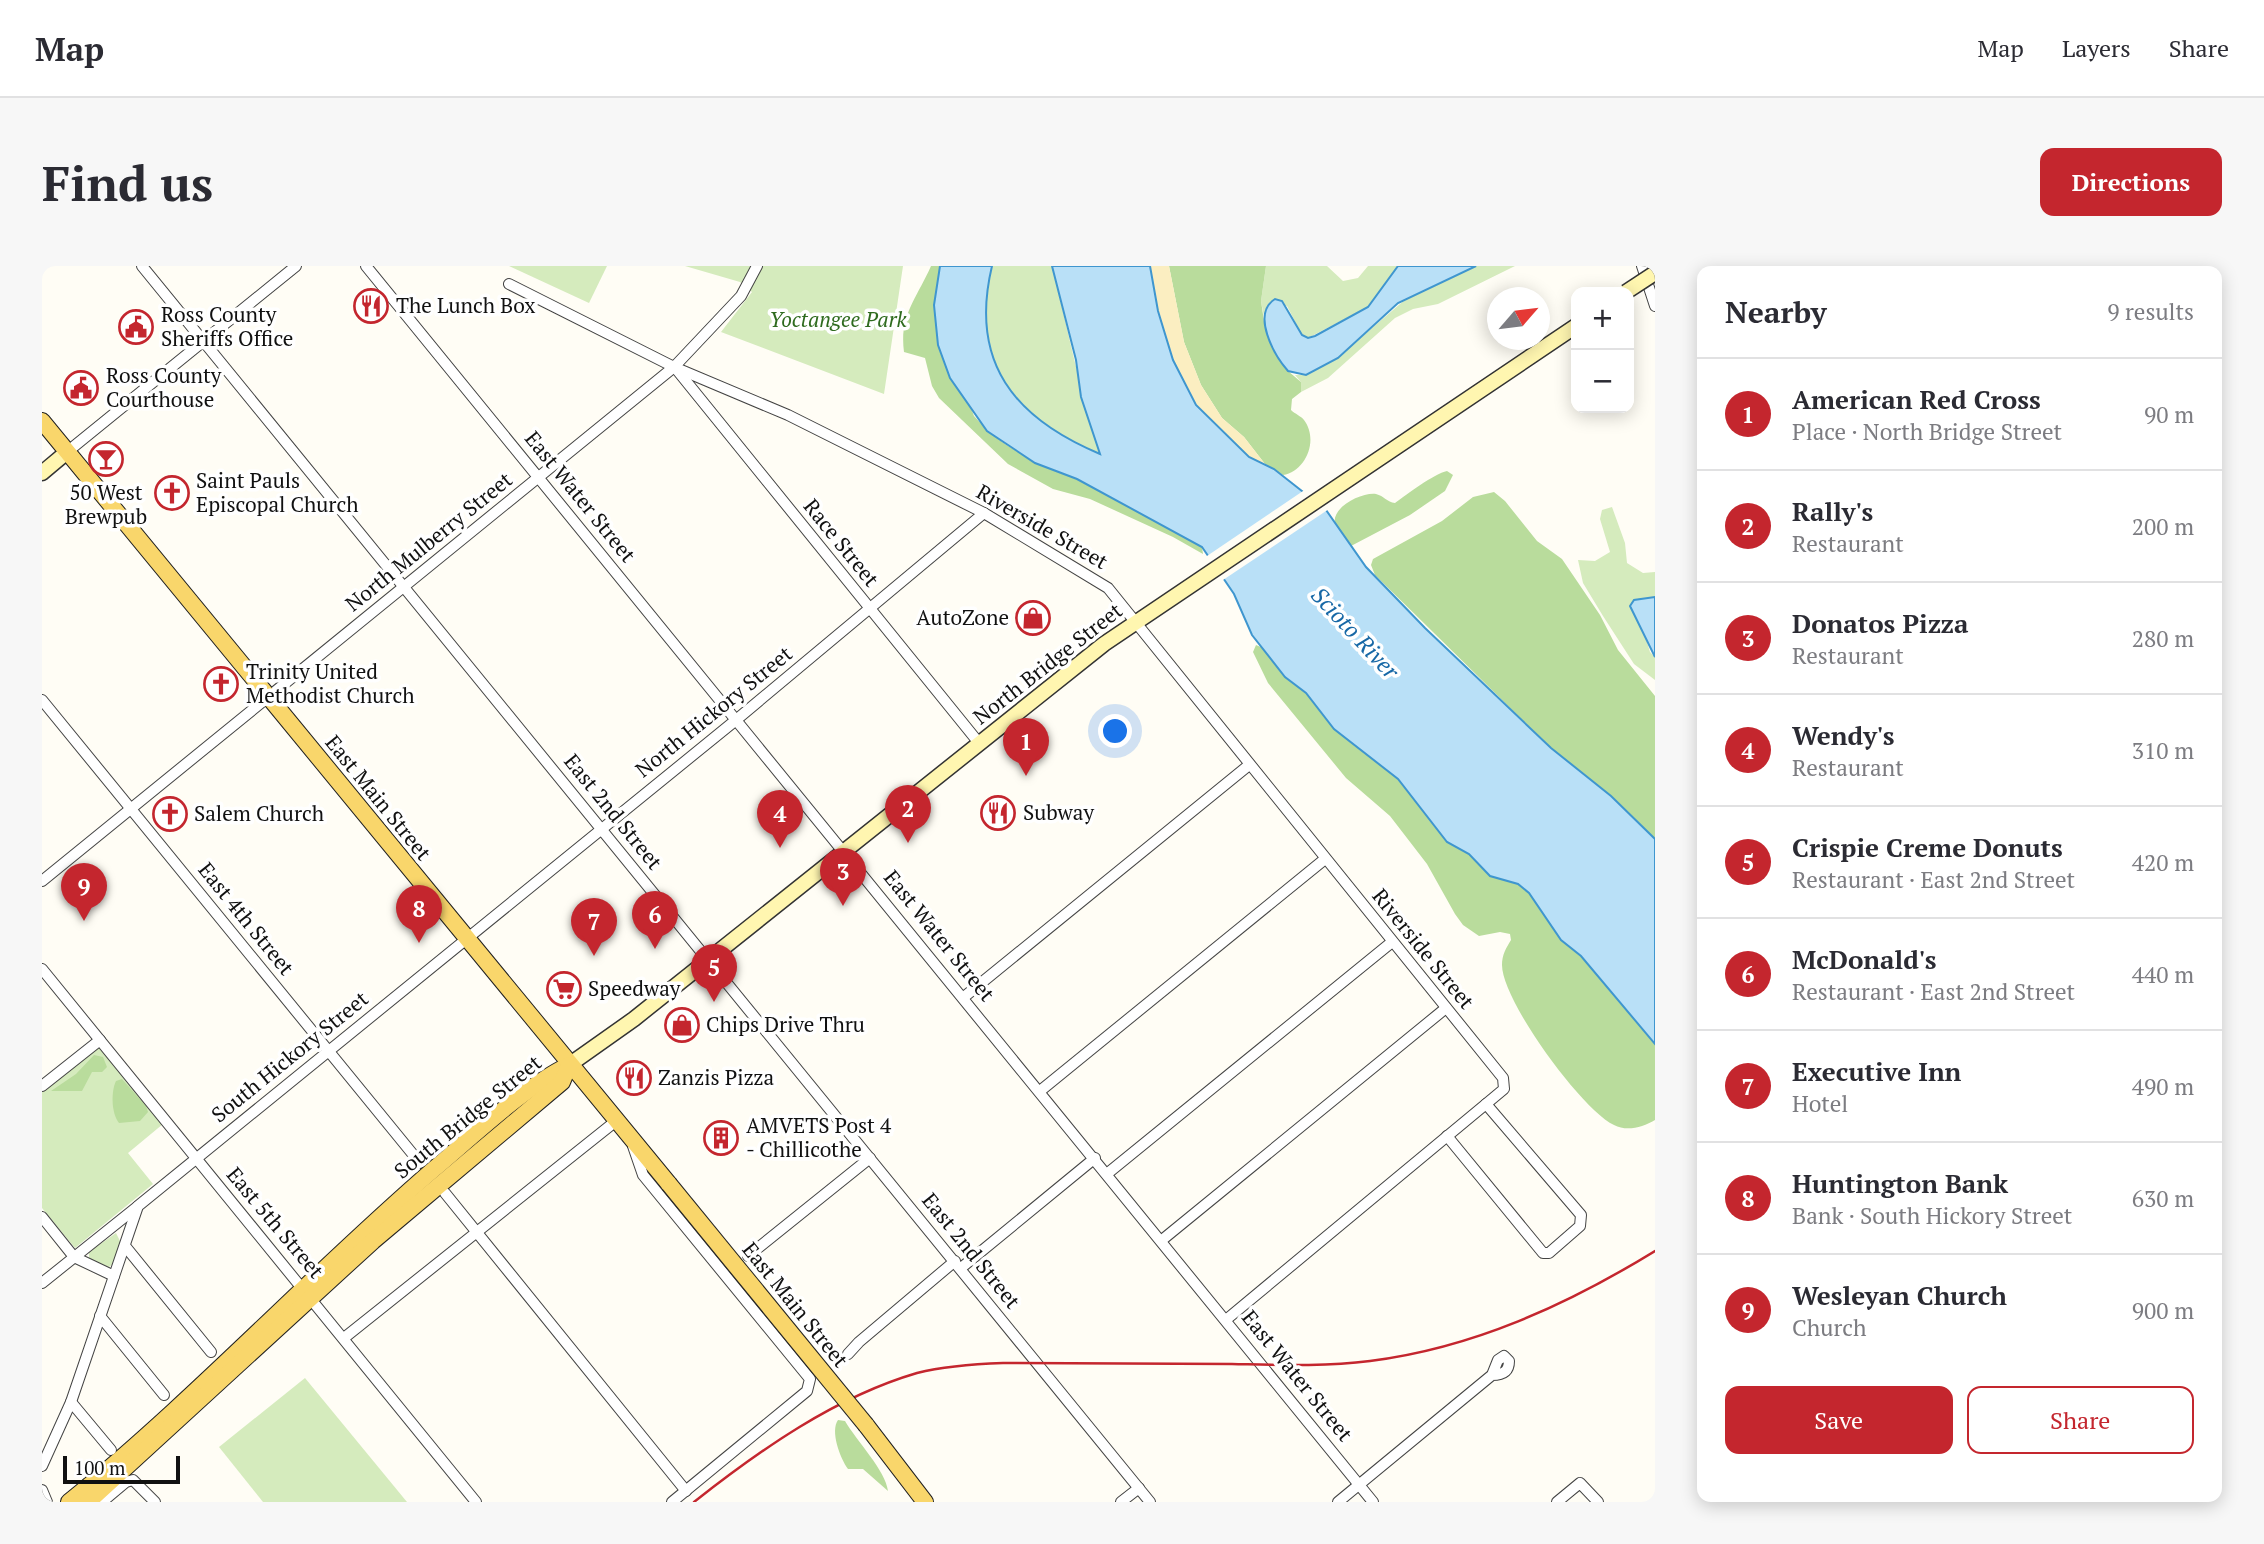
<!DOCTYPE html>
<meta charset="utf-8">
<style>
:root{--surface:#fff;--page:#f7f7f7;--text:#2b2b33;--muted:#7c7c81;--line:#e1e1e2;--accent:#c4262e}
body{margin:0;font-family:"PT Serif",serif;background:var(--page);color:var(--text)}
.controls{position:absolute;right:21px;top:21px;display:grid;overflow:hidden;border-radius:14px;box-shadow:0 4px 18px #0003}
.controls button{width:63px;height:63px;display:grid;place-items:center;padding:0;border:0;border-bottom:2px solid var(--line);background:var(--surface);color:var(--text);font:35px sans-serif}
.compass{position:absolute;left:1445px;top:21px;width:63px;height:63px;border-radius:50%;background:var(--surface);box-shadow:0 4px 18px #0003;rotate:62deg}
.scale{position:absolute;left:21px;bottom:18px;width:117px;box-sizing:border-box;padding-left:7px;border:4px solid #111;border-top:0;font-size:19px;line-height:24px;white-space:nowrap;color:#111;-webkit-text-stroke:5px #fff;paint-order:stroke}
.you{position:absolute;left:1074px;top:466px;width:24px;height:24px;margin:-18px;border:5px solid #fff;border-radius:50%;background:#1a73e8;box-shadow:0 0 0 10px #1a73e833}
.badge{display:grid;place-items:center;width:46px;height:46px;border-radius:50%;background:var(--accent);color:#fff;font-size:23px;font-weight:700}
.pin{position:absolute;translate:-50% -58px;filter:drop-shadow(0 2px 4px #0008)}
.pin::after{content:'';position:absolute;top:37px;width:24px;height:21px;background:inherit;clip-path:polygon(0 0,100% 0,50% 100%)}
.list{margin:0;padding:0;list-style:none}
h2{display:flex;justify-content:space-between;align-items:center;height:91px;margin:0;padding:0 28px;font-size:30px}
h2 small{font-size:23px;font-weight:400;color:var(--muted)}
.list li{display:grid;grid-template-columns:46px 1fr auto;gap:21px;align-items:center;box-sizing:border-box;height:112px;padding:0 28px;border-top:2px solid var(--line)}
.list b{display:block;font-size:26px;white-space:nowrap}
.list p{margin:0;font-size:23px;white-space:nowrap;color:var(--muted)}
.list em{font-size:23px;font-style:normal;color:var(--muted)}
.actions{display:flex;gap:14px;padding:21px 28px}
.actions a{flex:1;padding:16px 0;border:2px solid var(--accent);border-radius:14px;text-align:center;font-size:24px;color:var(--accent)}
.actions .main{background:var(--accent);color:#fff}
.map{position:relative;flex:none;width:1613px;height:1236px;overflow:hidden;border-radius:14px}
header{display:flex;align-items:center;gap:42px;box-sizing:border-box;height:98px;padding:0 35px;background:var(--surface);border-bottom:2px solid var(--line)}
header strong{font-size:33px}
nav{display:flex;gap:38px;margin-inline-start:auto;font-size:24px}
.intro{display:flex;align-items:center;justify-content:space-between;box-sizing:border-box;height:168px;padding:0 42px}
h1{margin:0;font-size:49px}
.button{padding:18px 32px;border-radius:14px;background:var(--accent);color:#fff;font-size:24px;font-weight:700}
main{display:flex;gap:42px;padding:0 42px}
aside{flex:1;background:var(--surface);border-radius:14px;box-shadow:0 4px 18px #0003}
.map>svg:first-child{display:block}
.green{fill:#d5ebbd}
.forest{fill:#b9dc9c}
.sand{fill:#fbeec1}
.water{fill:#b9e0f7;stroke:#3f96cf;stroke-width:2}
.pier{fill:#fffdf5}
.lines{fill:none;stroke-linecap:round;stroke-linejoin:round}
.street-casing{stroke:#444;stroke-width:12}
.secondary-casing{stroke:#333;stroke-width:17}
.primary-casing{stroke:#222;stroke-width:18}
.street{stroke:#fff;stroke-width:10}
.secondary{stroke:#fff6b0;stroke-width:14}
.primary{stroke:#f9d66b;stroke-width:16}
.rail{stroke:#c4262e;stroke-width:2.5}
.secondary-bridge-casing{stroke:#333;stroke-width:17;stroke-linecap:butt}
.primary-bridge-casing{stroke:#222;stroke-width:18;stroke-linecap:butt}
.secondary-bridge{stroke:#fff6b0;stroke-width:14}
.primary-bridge{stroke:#f9d66b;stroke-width:16}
.labels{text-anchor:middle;stroke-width:7;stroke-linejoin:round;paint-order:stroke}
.poi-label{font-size:21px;fill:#111;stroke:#fff;text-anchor:start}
.park-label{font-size:21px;font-style:italic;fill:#2f6b1f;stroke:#fff}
.street-label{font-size:21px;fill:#111;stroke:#fff}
.water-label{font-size:23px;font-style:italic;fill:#1768a6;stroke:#fff}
</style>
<header>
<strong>Map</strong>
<nav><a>Map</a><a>Layers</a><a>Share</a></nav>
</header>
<div class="intro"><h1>Find us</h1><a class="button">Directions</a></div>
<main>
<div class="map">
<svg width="1613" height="1236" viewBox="0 0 1613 1236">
<rect width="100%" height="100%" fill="#fffdf5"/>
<g class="green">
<polygon points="467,0 565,0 547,37"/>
<polygon points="643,0 861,0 842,128 679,66 710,26 698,16"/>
<path d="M950,0H1010C1026,63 1038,127 1059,189C973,152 927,96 950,0Z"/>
<polygon points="1224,0 1285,0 1301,15 1316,12 1326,0 1356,0 1326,41 1266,72 1260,69 1245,40 1227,37 1222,51 1219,35"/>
<polygon points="1434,0 1473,0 1396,38 1371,43 1353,52 1286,112 1259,126 1259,116 1253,109 1264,109 1295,92 1365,32"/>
<polygon points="1570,241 1583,277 1585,297 1601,307 1613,306 1613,331 1592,334 1608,386 1613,391 1613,414 1592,398 1561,350 1541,317 1536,294 1553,295 1568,286 1558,253 1560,244"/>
<polygon points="57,781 121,858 86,887 111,918 33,982 0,942 0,826"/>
<polygon points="74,967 79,977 71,998 67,1001 47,993 47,986"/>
<polygon points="263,1112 365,1236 221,1236 177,1181"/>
</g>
<g class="forest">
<path d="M889,0H898L892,39L932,150C967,189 993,193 1037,214C1076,232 1112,257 1152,275L1160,281L1161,288L1131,271L1048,233L1011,223L966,198L897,132L890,120L883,92L862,86C857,49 875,32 889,0Z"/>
<path d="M1127,0H1224L1219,35L1223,62L1246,105L1259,116V126L1250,133L1249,144C1253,148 1259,150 1262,154C1277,174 1264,205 1241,209L1223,198L1202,171L1180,152L1159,119L1142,76Z"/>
<path d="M1405,205L1411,209L1403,225L1368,249L1309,280C1304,274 1295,264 1293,258C1289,241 1320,226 1334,228C1342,230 1345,236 1353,237C1365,228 1392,208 1405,205Z"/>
<polygon points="1452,226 1463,235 1495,275 1520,293 1558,349 1576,384 1613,430 1613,573 1569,530 1509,482 1333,309 1329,299 1331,293 1400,255 1431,231"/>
<path d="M1214,379L1221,382L1243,411L1264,427L1292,463L1356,513L1405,576L1427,588L1448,610L1476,618L1487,627L1519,674L1539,690L1601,761L1613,778V854C1601,861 1585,866 1572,859C1540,844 1460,735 1460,699C1460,689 1464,682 1469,674L1468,668L1458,666L1437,670L1421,659L1413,648L1385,598L1348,550L1304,512L1226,417L1211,386Z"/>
<polygon points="52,789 61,791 65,801 60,806 50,806 40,825 9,825 34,808"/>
<path d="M80,813L104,840L106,846L98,855L77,857C69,847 69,825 74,815Z"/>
<path d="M796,1154L803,1155C814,1174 844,1205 846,1225L821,1203H806C798,1192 788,1165 796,1154Z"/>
</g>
<polygon class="sand" points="1108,0 1127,0 1142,76 1159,119 1180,152 1202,171 1223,198 1207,191 1154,139 1131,94 1116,45"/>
<g class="water">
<path d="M898,0H950C927,96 972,152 1058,188L1039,131L1034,94L1010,0H1108L1116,45L1131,94L1154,139L1207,191L1232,203L1284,244L1324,301L1383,362L1509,482L1569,530L1613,573V778L1539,690L1519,674L1487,627L1476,618L1448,610L1427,588L1405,576L1356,513L1292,463L1264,427L1243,411L1210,369L1192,328L1160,281L1035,213L993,197L945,165L908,112L896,79L892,39Z"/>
<path d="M1356,0H1434L1356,37L1296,92L1264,109L1246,105C1232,89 1209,48 1233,33L1240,35L1260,69L1266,72L1273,70L1326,41Z"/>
<polygon points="1613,331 1613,391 1588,340 1592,334"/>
</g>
<polygon class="pier" points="1264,223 1287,243 1178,316 1162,292"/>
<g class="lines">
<g class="street-casing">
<g id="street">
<polyline points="100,0 1108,1236"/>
<polyline points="324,0 1331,1236"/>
<polyline points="1600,0 1613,40"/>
<polyline points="467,18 632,101 746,149 942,247 1066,322 1461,812 1462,823 1444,838 1185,1053"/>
<polyline points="635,104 937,477"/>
<polyline points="25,186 254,0"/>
<polyline points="0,434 378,897"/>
<polyline points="0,615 632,101 699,30 715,0"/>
<polyline points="0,703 434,1236"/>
<polyline points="922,731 1207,499"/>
<polyline points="0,820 58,774"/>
<polyline points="998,825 1283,593"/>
<polyline points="1405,870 1501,987 1507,987 1538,960 1539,949 1444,838"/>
<polyline points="591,880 601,909 768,1113 765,1125 630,1236"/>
<polyline points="1066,907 1350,676"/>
<polyline points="403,927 644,1225"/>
<polyline points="0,951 32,991 72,1010"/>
<polyline points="1120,974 1404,742"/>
<polyline points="83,980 169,1086"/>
<polyline points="706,990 828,892"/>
<polyline points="919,1002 1053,892"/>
<polyline points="0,1017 95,941"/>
<polyline points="58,1050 122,1129"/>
<polyline points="302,1072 574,855"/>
<polyline points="806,1088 817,1076 913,995"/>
<polyline points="29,1136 69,1184"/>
<polyline points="0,1200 29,1136 96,940 694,454 942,247"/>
<polyline points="0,1224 5,1236"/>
<polyline points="60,1236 84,1216 91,1214 113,1236"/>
<polyline points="1079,1236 1097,1222"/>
<path d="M1296,1236L1450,1109C1460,1109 1467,1106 1467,1095L1462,1090L1456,1094L1450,1109"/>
<polyline points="1515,1236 1538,1217 1556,1236"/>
</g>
</g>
<g class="secondary-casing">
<g id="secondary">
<polyline points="0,207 25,186"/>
<polyline points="527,799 592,753 1062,378 1534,60"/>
</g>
</g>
<g class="primary-casing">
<g id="primary">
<polyline points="0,155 627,918"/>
<polyline points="824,1159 883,1236"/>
<path d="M27,1236C155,1132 268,1010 392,903C431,870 482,821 527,799"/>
<polyline points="46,1236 331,975 520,816 527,799"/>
</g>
</g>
<use href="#street" class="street"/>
<use href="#secondary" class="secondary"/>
<use href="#primary" class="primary"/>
<path class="rail" d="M652,1236C718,1184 793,1131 875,1107C903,1100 932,1098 961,1097C1037,1097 1113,1098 1190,1098C1236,1099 1282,1101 1328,1095C1431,1082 1525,1039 1613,985"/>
<g class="secondary-bridge-casing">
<polyline id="secondary-bridge" points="1584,26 1613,7"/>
</g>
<g class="primary-bridge-casing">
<polyline id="primary-bridge" points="627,918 824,1159"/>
</g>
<use href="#secondary-bridge" class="secondary-bridge"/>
<use href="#primary-bridge" class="primary-bridge"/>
</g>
<defs>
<g id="restaurant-ring" transform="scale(1.75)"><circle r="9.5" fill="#fff" stroke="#c4262e" stroke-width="1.5"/><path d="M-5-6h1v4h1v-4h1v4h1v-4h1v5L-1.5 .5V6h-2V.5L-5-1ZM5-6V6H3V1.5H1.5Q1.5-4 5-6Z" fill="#c4262e"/></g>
<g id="civic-ring" transform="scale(1.75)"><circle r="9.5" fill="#fff" stroke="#c4262e" stroke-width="1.5"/><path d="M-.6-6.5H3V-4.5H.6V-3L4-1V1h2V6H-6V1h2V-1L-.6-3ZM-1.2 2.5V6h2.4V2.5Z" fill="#c4262e"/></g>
<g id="bar-ring" transform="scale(1.75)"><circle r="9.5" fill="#fff" stroke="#c4262e" stroke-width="1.5"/><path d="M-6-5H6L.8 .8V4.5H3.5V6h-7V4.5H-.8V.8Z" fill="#c4262e"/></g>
<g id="church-ring" transform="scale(1.75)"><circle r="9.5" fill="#fff" stroke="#c4262e" stroke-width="1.5"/><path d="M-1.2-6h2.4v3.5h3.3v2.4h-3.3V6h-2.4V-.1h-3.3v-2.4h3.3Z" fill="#c4262e"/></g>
<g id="shop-ring" transform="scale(1.75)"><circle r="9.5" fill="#fff" stroke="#c4262e" stroke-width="1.5"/><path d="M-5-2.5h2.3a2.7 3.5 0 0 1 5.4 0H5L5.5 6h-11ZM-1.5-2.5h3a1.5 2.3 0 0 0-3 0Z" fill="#c4262e"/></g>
<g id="supermarket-ring" transform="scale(1.75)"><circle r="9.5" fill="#fff" stroke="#c4262e" stroke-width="1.5"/><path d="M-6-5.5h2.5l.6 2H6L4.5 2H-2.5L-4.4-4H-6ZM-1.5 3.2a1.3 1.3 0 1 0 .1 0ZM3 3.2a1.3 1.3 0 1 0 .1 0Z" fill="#c4262e"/></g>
<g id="building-ring" transform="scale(1.75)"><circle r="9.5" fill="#fff" stroke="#c4262e" stroke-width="1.5"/><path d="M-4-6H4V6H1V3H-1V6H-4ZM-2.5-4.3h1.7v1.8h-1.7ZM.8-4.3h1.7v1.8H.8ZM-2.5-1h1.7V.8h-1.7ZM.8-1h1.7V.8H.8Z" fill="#c4262e"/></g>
</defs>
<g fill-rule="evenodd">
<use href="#restaurant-ring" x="329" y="40"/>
<use href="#civic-ring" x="94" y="61"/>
<use href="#civic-ring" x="39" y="122"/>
<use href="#bar-ring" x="64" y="193"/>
<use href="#church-ring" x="130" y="227"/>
<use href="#shop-ring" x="991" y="352"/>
<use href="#church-ring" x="179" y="418"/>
<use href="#restaurant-ring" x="956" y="547"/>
<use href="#church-ring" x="128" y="548"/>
<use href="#supermarket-ring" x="522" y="723"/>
<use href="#shop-ring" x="640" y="759"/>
<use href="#restaurant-ring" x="592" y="812"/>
<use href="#building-ring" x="679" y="872"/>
</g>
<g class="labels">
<g class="poi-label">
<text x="354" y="47">The Lunch Box</text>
<text x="119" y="56">Ross County<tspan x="119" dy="24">Sheriffs Office</tspan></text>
<text x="64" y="117">Ross County<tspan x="64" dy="24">Courthouse</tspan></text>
<text x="154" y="222">Saint Pauls<tspan x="154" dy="24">Episcopal Church</tspan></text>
<text x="64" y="234" text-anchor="middle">50 West<tspan x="64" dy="24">Brewpub</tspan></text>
<text x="967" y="359" text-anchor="end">AutoZone</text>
<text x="204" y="413">Trinity United<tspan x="204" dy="24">Methodist Church</tspan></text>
<text x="981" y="554">Subway</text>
<text x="152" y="555">Salem Church</text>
<text x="546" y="730">Speedway</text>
<text x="664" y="766">Chips Drive Thru</text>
<text x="616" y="819">Zanzis Pizza</text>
<text x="704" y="867">AMVETS Post 4<tspan x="704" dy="24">- Chillicothe</tspan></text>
</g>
<g class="park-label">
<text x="796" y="61">Yoctangee Park</text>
</g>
<g class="street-label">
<text transform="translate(538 231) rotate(51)" y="7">East Water Street</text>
<text transform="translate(1000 261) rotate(30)" y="7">Riverside Street</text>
<text transform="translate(387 276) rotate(-39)" y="7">North Mulberry Street</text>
<text transform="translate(799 277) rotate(51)" y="7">Race Street</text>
<text transform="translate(1006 398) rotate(-38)" y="7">North Bridge Street</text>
<text transform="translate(672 446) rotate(-39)" y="7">North Hickory Street</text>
<text transform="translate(336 532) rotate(51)" y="7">East Main Street</text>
<text transform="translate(571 546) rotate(51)" y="7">East 2nd Street</text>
<text transform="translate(204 653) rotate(51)" y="7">East 4th Street</text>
<text transform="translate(897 670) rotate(51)" y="7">East Water Street</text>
<text transform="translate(1381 683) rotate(51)" y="7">Riverside Street</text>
<text transform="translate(248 791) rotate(-39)" y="7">South Hickory Street</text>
<text transform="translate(426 851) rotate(-39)" y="7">South Bridge Street</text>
<text transform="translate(233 957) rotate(50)" y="7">East 5th Street</text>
<text transform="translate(929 985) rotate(51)" y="7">East 2nd Street</text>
<text transform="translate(753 1039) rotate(51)" y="7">East Main Street</text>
<text transform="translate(1255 1110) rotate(51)" y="7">East Water Street</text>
</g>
<g class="water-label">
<text transform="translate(1313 367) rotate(47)" y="8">Scioto River</text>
</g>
</g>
</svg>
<div class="controls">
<button>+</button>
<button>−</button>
</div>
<svg class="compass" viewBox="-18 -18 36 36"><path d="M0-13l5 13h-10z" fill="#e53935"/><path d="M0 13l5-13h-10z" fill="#7c7c81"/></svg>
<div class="scale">100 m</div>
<div class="you"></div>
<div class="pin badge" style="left:984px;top:510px">1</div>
<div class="pin badge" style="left:866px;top:577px">2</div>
<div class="pin badge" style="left:801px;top:640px">3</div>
<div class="pin badge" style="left:738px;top:582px">4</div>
<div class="pin badge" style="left:672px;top:736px">5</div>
<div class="pin badge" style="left:613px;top:683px">6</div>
<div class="pin badge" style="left:552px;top:690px">7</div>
<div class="pin badge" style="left:377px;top:677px">8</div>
<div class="pin badge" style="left:42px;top:655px">9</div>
</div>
<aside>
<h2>Nearby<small>9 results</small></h2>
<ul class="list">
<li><span class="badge">1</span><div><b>American Red Cross</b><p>Place · North Bridge Street</p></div><em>90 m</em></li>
<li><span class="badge">2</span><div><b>Rally's</b><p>Restaurant</p></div><em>200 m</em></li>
<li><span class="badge">3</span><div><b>Donatos Pizza</b><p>Restaurant</p></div><em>280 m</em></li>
<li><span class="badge">4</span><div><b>Wendy's</b><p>Restaurant</p></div><em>310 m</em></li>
<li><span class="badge">5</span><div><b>Crispie Creme Donuts</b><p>Restaurant · East 2nd Street</p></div><em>420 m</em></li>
<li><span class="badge">6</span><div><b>McDonald's</b><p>Restaurant · East 2nd Street</p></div><em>440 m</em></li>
<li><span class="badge">7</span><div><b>Executive Inn</b><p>Hotel</p></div><em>490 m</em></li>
<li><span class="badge">8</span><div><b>Huntington Bank</b><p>Bank · South Hickory Street</p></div><em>630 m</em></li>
<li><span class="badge">9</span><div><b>Wesleyan Church</b><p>Church</p></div><em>900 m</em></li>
</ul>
<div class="actions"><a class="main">Save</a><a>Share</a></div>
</aside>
</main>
